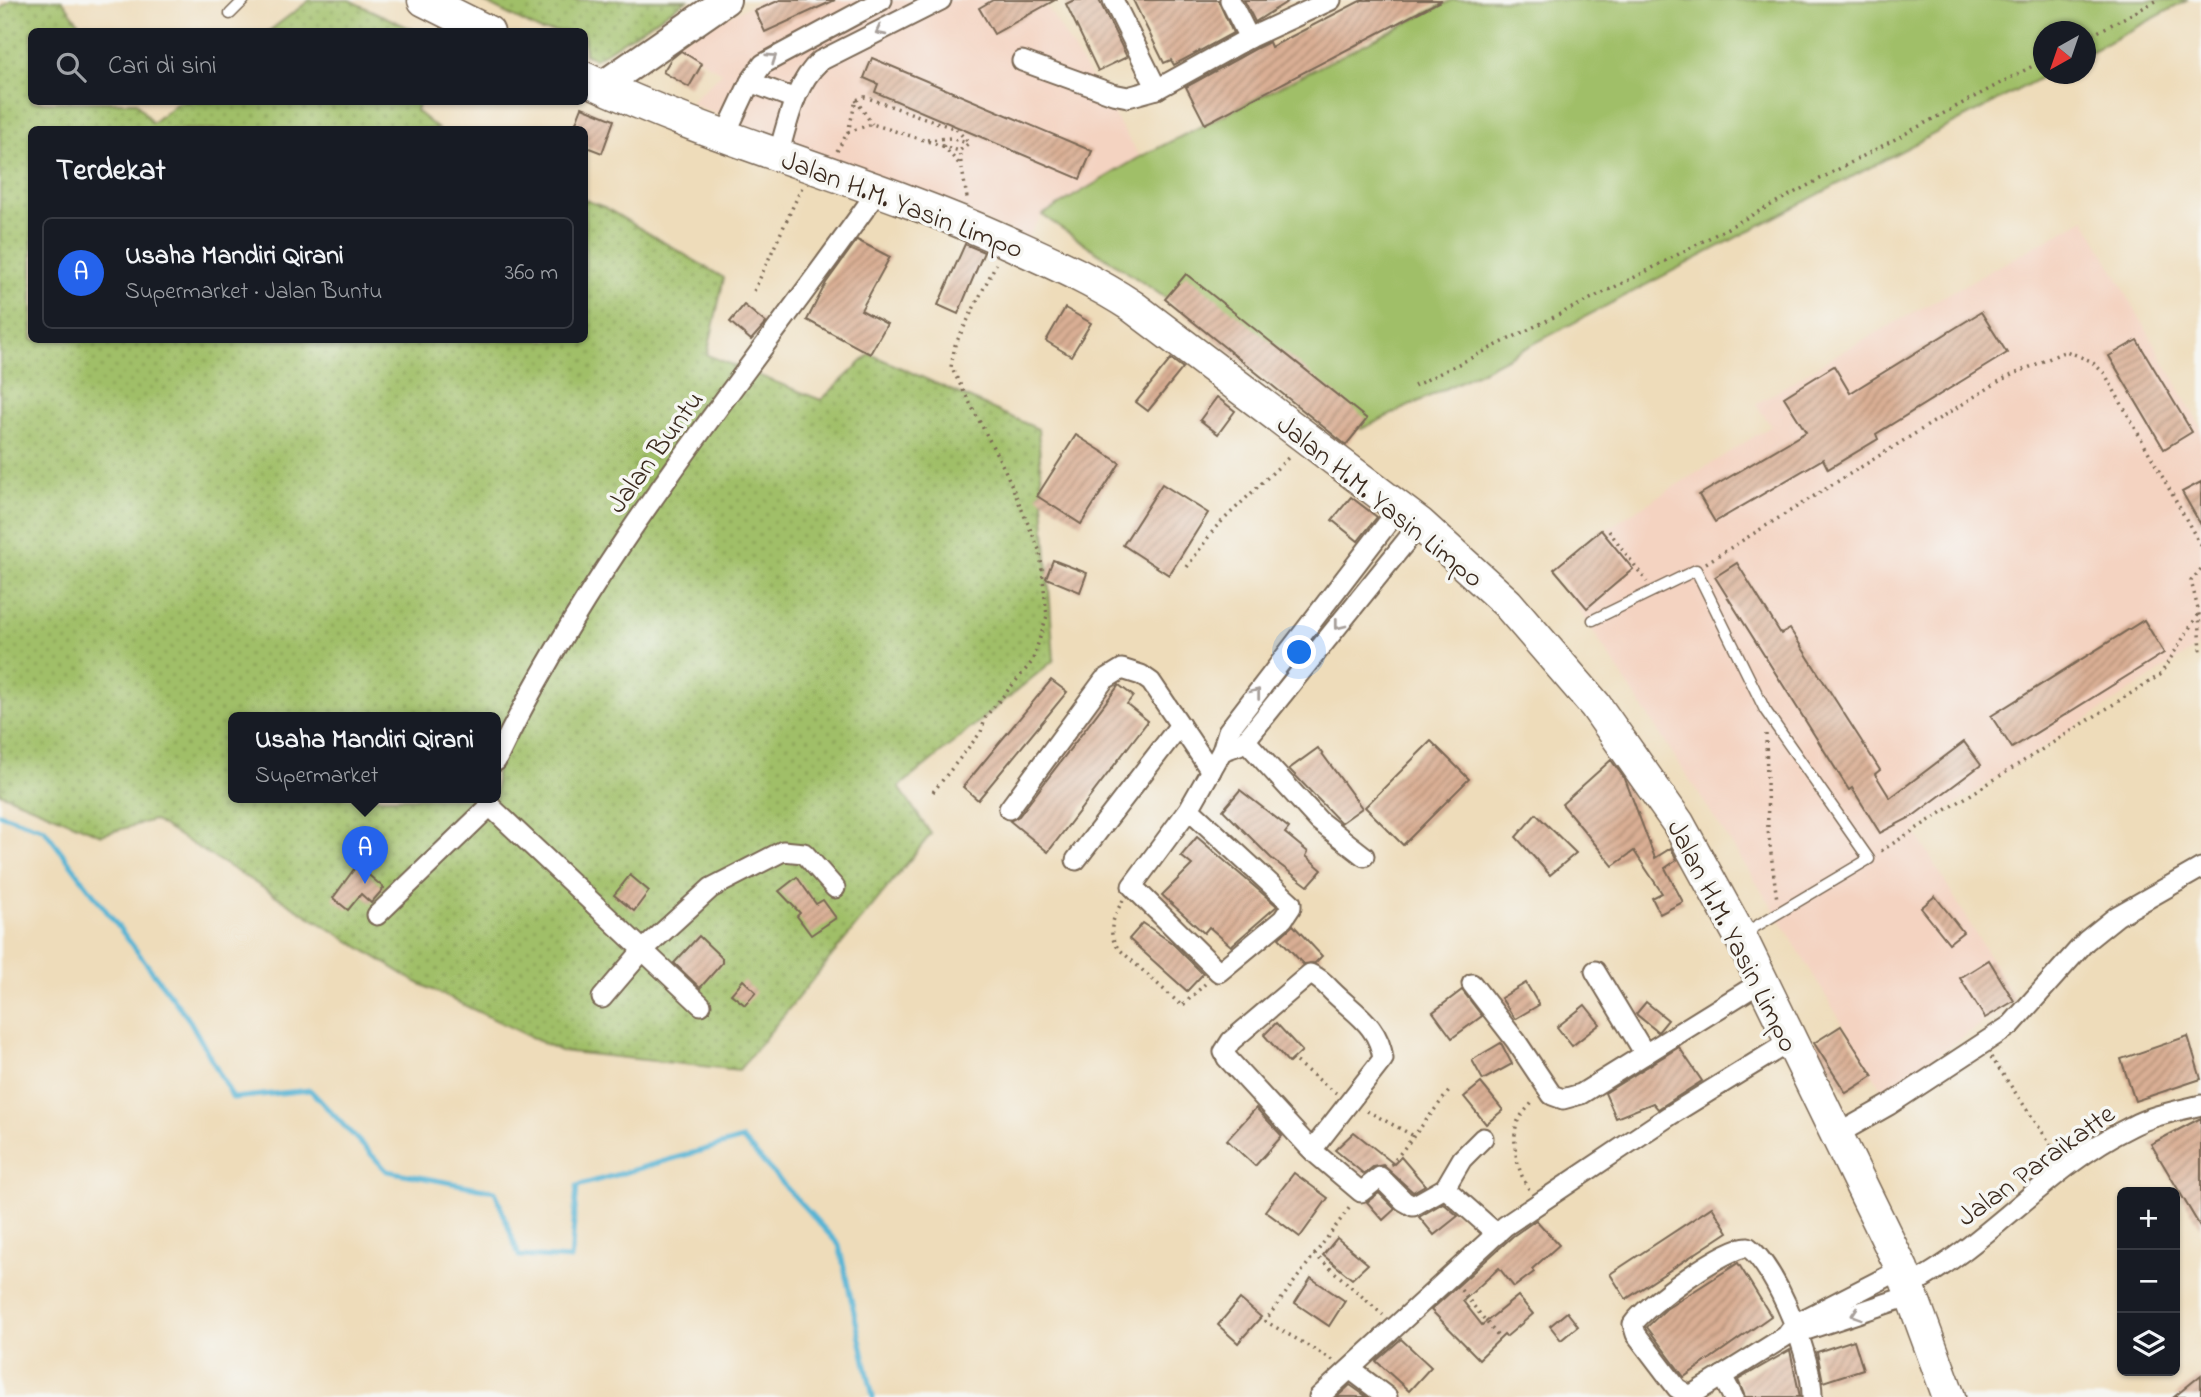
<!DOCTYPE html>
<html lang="id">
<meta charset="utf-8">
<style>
:root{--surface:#171b24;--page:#242831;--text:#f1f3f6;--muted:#9ea1a6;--line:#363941;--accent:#2563eb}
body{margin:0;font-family:"Indie Flower",sans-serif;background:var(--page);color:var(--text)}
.controls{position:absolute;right:21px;bottom:21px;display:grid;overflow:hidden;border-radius:10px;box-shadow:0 2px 5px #0004}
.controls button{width:63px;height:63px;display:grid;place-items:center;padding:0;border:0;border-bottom:2px solid var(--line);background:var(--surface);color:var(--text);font:35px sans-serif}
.compass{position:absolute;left:2033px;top:21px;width:63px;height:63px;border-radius:50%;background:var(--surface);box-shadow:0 2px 5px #0004;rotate:220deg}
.you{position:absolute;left:1300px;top:653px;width:24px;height:24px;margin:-18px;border:5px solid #fff;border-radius:50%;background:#1a73e8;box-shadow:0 0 0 10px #1a73e833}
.badge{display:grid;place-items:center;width:46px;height:46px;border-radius:50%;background:var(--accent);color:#fff;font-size:23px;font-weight:700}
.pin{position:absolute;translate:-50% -58px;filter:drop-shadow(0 2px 4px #0008)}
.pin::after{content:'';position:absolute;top:37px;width:24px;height:21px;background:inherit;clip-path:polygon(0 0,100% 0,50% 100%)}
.popup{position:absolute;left:228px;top:712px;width:273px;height:91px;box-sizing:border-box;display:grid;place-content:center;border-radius:10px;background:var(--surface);filter:drop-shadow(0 2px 5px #0005);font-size:23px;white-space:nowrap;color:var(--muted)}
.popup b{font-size:26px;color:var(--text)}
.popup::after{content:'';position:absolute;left:50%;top:100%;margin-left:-14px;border:14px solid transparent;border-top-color:var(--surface)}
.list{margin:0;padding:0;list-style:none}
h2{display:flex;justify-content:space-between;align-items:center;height:91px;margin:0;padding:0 28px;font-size:30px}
h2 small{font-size:23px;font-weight:400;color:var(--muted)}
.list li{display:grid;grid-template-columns:46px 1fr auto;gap:21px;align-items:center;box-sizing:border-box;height:112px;margin:0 14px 14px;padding:0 14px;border:2px solid var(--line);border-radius:10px}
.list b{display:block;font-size:26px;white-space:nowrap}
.list p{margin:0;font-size:23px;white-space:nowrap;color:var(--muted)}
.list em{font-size:23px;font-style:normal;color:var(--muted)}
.icon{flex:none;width:38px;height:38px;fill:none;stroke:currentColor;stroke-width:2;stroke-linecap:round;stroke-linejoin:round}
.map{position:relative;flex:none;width:2201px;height:1397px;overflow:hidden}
.search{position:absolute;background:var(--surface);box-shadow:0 2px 5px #0004;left:28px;top:28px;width:560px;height:77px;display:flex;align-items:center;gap:18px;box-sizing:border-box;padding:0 24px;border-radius:10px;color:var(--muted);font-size:26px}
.panel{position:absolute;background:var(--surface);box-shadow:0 2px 5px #0004;left:28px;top:126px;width:560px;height:217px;border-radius:10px}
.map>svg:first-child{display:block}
.built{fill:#f4d3c1}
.green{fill:#a0bf67;stroke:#6e7442;stroke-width:2}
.garden{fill:url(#garden-dots);stroke:#6e7442;stroke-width:2;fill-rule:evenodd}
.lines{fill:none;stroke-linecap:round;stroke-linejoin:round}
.stream{stroke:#56b4d4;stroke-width:5}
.building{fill:url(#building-hatch)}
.lane-casing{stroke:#7a6855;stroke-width:13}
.street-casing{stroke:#7a6855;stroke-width:23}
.secondary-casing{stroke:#7a6855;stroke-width:32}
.primary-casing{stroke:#7a6855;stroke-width:35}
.path{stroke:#7a6855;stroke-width:3.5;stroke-dasharray:2 5;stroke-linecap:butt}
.lane{stroke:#fff;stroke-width:10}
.street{stroke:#fff;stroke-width:19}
.secondary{stroke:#fff;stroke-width:28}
.primary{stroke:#fff;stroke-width:32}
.oneway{stroke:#a79f9a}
.labels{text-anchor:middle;stroke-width:7;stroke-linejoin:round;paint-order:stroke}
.street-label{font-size:28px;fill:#3b2a1e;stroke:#f6f6f2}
</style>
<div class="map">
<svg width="2201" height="1397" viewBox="0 0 2201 1397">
<defs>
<pattern id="garden-dots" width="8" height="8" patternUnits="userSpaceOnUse" patternTransform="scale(1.75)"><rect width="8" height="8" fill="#a0bf67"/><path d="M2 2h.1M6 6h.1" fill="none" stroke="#849b54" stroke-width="1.8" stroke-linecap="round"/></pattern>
<pattern id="building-hatch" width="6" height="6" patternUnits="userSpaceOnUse" patternTransform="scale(1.75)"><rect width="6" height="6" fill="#daaf94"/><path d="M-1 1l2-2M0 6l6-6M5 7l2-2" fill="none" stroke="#b28f78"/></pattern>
</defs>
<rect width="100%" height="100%" fill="#f6f6f2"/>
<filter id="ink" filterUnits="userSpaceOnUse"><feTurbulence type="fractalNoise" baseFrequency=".0143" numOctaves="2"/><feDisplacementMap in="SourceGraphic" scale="14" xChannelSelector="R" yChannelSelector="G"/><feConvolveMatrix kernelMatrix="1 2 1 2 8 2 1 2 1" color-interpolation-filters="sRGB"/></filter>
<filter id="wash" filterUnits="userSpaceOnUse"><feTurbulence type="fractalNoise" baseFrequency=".00686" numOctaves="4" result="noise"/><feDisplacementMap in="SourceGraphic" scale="28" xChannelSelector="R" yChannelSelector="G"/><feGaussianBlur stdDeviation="1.57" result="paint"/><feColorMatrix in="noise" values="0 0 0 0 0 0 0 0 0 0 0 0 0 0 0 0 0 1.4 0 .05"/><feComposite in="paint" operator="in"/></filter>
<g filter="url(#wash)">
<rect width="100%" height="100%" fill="#eedcba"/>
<g class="built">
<polygon points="761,0 1043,0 1140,157 1042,215 1027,238 689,103 722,73 674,43"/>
<polygon points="2085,219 2201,428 2201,645 1915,831 2015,1000 1884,1093 1776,913 1552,568 1605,530 1771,426 1756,404 1834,356"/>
</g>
<polygon class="green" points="1452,0 2188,0 2086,54 2086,32 2044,32 2044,74 2048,74 1478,373 1361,429 1042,215 1140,157"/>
<g class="garden">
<path d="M11,0H62L85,31L32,32V102H136L152,123L179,102H419L416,111L438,129L32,130V340H584L585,200L604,207L724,278L707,355L821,400L870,354L1038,429L1054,660L899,787L931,834L739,1070L560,1051L416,982L153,820L101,835L0,793V9ZM234,718H496V798H234Z"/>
<polygon points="310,0 349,0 416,31 269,31"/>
<polygon points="480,0 687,0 595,59 585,54 584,32 541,31"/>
</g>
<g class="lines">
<polyline class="stream" points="0,814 44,829 190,1021 233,1098 310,1090 387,1171 495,1191 519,1256 571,1259 577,1186 742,1139 839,1245 873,1397"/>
</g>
<g id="blocks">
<g class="building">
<polygon points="780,0 835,0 765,32 755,11"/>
<polygon points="993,0 1055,0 994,34 979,8"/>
<polygon points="1074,0 1099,0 1127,57 1098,71 1066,4"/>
<polygon points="1133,0 1218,0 1233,33 1174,65 1171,60 1164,63"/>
<polygon points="1244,0 1290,0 1255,22"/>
<polygon points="1362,0 1442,0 1205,124 1186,87 1255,49 1269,42 1271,47"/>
<polygon points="681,51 702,64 689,87 663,72 671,59"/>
<polygon points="872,58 1092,151 1080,179 875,92 878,84 864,78"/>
<polygon points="582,107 614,120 602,153 584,146 584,130 573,130"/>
<polygon points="857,240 890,257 861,310 887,324 870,354 807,320 826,283"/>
<polygon points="965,244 984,252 958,314 938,305"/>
<polygon points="1186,274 1367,419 1346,445 1165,299"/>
<polygon points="744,305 766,323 751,340 730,322"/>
<polygon points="1065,308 1091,323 1071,356 1046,341"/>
<polygon points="1981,312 2007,353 1876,434 1878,439 1828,469 1823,459 1715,522 1699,495 1806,432 1784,397 1834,366 1850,393"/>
<polygon points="2137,340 2192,432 2164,449 2109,356"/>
<polygon points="1171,359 1183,368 1148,411 1136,402"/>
<polygon points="1217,397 1235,411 1218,434 1200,420"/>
<polygon points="1076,435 1120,463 1081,524 1037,496"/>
<polygon points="2201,482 2201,525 2182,492"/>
<polygon points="1162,484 1208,513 1169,575 1123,545"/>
<polygon points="1351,497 1377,517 1358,541 1332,520"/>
<polygon points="1601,530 1633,569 1587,608 1554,569"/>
<polygon points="1053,560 1087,573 1080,592 1046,578"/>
<polygon points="1737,563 1781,634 1790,629 1880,770 1875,774 1890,798 1964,742 1981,765 1913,816 1880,833 1852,788 1849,790 1715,577"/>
<polygon points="2144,620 2164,653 2012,748 1991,716"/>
<polygon points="1051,680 1067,692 978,800 963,787"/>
<polygon points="1119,685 1133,696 1127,704 1148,721 1048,852 1010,821 1019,816"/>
<polygon points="1431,741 1469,779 1403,845 1365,807"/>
<polygon points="1318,748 1362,808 1341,823 1289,769"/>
<polygon points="1611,760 1625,779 1655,858 1671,848 1677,860 1665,868 1683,902 1660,914 1652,898 1662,893 1634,851 1613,866 1562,804"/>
<polygon points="1240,790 1289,828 1285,833 1308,852 1306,856 1322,870 1308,886 1271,858 1223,810"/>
<polygon points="1536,814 1576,853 1550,875 1516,837"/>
<polygon points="1197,837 1277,906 1231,946 1209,927 1204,933 1162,895 1192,865 1181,856"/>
<polygon points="357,865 384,888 371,903 361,894 348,910 333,898"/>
<polygon points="630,875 649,891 634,911 614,895"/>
<polygon points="797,877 816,904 823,900 836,918 811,935 797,916 800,913 779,891"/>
<polygon points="1935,896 1963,932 1949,943 1921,908"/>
<polygon points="1143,923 1172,943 1203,974 1187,991 1129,939"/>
<polygon points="1293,925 1322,956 1315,963 1303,964 1279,938"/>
<polygon points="699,936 722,958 722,963 700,988 674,963"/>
<polygon points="1989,960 2014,1001 1985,1018 1960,978"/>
<polygon points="743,980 756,992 745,1005 731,994"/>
<polygon points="1526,983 1539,1005 1515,1019 1501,998"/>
<polygon points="1462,990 1482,1016 1452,1038 1433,1012"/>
<polygon points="1646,1002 1668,1020 1658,1032 1636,1014"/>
<polygon points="1585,1005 1600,1024 1572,1046 1557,1027"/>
<polygon points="1276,1023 1302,1051 1289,1063 1264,1035"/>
<polygon points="1841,1026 1873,1076 1846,1093 1814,1043"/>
<polygon points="2188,1036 2201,1079 2135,1101 2121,1059"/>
<polygon points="1501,1043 1512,1064 1483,1080 1472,1060"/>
<polygon points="1679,1047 1702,1081 1658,1109 1653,1103 1616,1118 1605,1093"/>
<polygon points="1481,1083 1503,1110 1486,1124 1464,1097"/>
<polygon points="1256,1108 1282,1136 1255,1166 1227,1140"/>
<polygon points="2201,1118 2201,1228 2151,1144"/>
<polygon points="1354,1132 1394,1164 1401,1157 1425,1185 1413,1192 1383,1165 1373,1167 1364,1174 1335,1150"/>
<polygon points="1294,1173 1328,1198 1300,1237 1265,1211"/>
<polygon points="1379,1193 1395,1209 1383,1220 1367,1202"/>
<polygon points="1443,1203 1458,1216 1434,1235 1419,1217"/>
<polygon points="1712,1207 1728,1232 1626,1299 1610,1274"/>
<polygon points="1536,1220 1559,1245 1532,1269 1534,1272 1514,1287 1499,1268 1463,1301 1482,1325 1518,1296 1533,1314 1506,1337 1504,1335 1479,1359 1431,1310 1513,1236"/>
<polygon points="1337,1238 1368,1264 1352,1279 1323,1255"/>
<polygon points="1738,1263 1771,1316 1684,1377 1647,1327 1666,1309"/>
<polygon points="1311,1278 1345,1301 1329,1326 1295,1303"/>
<polygon points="1240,1299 1261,1317 1238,1343 1218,1325"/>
<polygon points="1567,1312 1578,1326 1561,1340 1550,1326"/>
<polygon points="1401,1339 1431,1367 1409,1391 1376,1361"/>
<polygon points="1854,1340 1863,1369 1823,1382 1817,1352"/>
<polygon points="1790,1350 1800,1397 1745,1397 1738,1380"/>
<polygon points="2201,1375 2201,1397 2174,1397"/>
<polygon points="1350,1385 1367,1397 1337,1397"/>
</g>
</g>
</g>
<g filter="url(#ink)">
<use href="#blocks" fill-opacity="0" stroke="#7a6855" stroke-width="2"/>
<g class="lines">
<g class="lane-casing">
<g id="lane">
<polyline points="230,14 244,0"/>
<polyline points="1593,620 1696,570 1765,710 1869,859 1743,934"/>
</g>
</g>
<g class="street-casing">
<g id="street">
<polyline points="1113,0 1157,89 1249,38 1331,0"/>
<polyline points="1230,0 1249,38"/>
<polyline points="1022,61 1113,94 1128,97 1157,89"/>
<polyline points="750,82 795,99"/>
<polyline points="725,135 750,82 763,64 882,0"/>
<path d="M778,155C788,122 794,85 820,61L941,0"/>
<polyline points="1245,740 1319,821 1364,856"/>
<polyline points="1222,751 1239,745 1249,736 1420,524"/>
<path d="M496,761C595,553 747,376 879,189"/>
<polyline points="488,798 490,806 701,1005"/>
<polyline points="1009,809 1104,680 1122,669 1141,675 1151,682 1211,771"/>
<polyline points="1189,809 1291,903 1291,907 1283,919 1219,972 1132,886 1189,809 1222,751 1228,731 1400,507"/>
<polyline points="1076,860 1180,725"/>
<polyline points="377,915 490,806"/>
<polyline points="1595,971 1645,1054"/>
<polyline points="1472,984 1516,1041 1552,1095 1563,1099 1581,1094 1761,982"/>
<polyline points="602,998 642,951 711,888 783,851 804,853 835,888"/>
<polyline points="1836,1135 1889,1105 2011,1025 2086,941 2117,916 2201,868"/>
<polyline points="1483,1138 1462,1159 1445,1188 1497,1234"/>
<path d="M1312,1150L1383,1059C1379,1025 1354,1013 1332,991C1325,984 1320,978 1310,974L1231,1041L1224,1052L1227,1058L1308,1146L1315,1153L1361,1192L1380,1177L1404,1201L1413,1206L1445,1188"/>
<path d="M1909,1286C1990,1243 2048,1167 2130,1127C2152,1115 2177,1111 2201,1105"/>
<polyline points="1800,1332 1912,1295"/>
<polyline points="1350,1369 1387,1397"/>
<polyline points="1722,1376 1733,1397"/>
<polyline points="1319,1397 1505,1226 1669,1116 1789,1042"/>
<path d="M1812,1397C1813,1361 1777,1268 1748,1247C1727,1246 1646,1305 1633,1324L1636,1334L1677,1388L1690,1396L1786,1336L1795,1324L1902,1269"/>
</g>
</g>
<g class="secondary-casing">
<polyline id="secondary" points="602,86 726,0"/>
</g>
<g class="primary-casing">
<g id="primary">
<polyline points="424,0 488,32"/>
<path d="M584,78C720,143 868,179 1005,241C1049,261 1091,279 1132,306L1420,524L1507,603L1595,705L1678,823L1740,936L1902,1269L1949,1397"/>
</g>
</g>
<g class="path">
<polyline points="2086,38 2158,0"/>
<polyline points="856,100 872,124"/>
<polyline points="848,132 872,124 959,151"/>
<polyline points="927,140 950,138 967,143"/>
<polyline points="943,146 961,166"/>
<polyline points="837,151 848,132 856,100 865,97 956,129 969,143 959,151 967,198"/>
<polyline points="754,291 802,187"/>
<polyline points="1414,386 1643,273 2044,60"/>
<polyline points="1609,531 1647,582"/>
<polyline points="1706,563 2003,379 2066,351 2091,361 2105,374 2201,546"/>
<polyline points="1187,567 1215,528 1291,455"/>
<polyline points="2201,569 2191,581 2199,613 2201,653"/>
<polyline points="1766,734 1768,830 1777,900"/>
<polyline points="933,792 981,732 986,716 1032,662 1047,616 1040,552 1005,470 951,367 955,345 996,264"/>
<polyline points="1881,851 2160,675 2199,613"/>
<path d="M1123,900C1114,916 1105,933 1119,949L1182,1006L1205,984"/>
<polyline points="1991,1057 2056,1152"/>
<polyline points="1296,1062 1336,1093"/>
<polyline points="1367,1111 1414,1136"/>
<polyline points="1391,1165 1450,1090"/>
<path d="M1529,1189C1518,1174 1511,1142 1517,1123C1520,1115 1529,1107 1534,1100"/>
<polyline points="1314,1254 1383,1315"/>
<polyline points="1461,1290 1500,1339"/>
<polyline points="1333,1360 1265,1321 1350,1207"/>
</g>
<use href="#lane" class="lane"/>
<use href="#street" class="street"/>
<use href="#secondary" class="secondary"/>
<use href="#primary" class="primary"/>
</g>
<defs><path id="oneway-chevron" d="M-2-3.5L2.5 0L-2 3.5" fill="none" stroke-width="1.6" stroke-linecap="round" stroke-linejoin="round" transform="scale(1.75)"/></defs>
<g class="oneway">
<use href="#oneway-chevron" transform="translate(880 31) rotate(153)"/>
<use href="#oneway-chevron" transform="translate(772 58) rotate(-34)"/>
<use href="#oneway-chevron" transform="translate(1339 625) rotate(128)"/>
<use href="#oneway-chevron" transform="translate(1256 693) rotate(-52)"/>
<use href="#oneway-chevron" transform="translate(1856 1314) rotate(162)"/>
</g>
</g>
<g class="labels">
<g class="street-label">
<text transform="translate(903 203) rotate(21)" y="10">Jalan H.M. Yasin Limpo</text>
<text transform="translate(654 451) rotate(-54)" y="10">Jalan Buntu</text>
<text transform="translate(1381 500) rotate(39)" y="10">Jalan H.M. Yasin Limpo</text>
<text transform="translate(1734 935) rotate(63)" y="10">Jalan H.M. Yasin Limpo</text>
<text transform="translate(2035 1164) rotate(-36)" y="10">Jalan Paraikatte</text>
</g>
</g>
</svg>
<div class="controls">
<button>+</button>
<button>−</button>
<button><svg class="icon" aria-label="layers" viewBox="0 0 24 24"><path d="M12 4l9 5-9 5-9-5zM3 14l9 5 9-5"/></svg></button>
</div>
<svg class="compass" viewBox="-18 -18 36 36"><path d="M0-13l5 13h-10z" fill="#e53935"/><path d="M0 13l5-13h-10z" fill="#9ea1a6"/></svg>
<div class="you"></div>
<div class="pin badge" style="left:365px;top:884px">A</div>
<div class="popup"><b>Usaha Mandiri Qirani</b>Supermarket</div>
<div class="search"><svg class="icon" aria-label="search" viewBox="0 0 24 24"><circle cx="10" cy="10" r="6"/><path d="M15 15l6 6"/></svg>Cari di sini</div>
<section class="panel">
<h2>Terdekat<small></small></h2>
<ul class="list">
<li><span class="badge">A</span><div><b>Usaha Mandiri Qirani</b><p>Supermarket · Jalan Buntu</p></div><em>360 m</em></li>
</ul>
</section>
</div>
